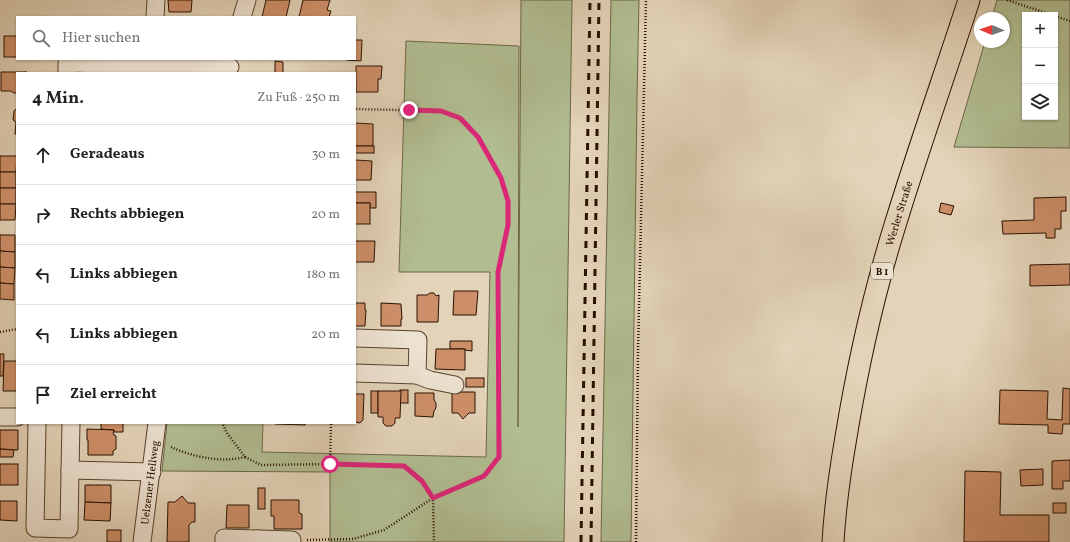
<!DOCTYPE html>
<html lang="de">
<meta charset="utf-8">
<style>
:root{--surface:#fff;--page:#f6f6f6;--text:#202124;--muted:#757577;--line:#e0e0e0}
body{margin:0;font-family:Vollkorn,serif;background:var(--page);color:var(--text)}
.controls{position:absolute;right:12px;top:12px;display:grid;overflow:hidden;border-radius:0px;box-shadow:0 1px 3px #0004}
.controls button{width:36px;height:36px;display:grid;place-items:center;padding:0;border:0;border-bottom:1px solid var(--line);background:var(--surface);color:var(--text);font:20px sans-serif}
.compass{position:absolute;left:974px;top:12px;width:36px;height:36px;border-radius:50%;background:var(--surface);box-shadow:0 1px 3px #0004;rotate:272deg}
.stop{position:absolute;width:12px;height:12px;margin:-9px;border:3px solid #db2777;border-radius:50%;background:#fff}
.stop.end{background:#db2777;border-color:#fff;box-shadow:0 1px 4px #0008}
.list{margin:0;padding:0;list-style:none}
h2{display:flex;justify-content:space-between;align-items:center;height:52px;margin:0;padding:0 16px;font-size:17px}
h2 small{font-size:13px;font-weight:400;color:var(--muted)}
.list li{display:grid;grid-template-columns:26px 1fr auto;gap:12px;align-items:center;box-sizing:border-box;height:60px;padding:0 16px;border-top:1px solid var(--line)}
.list b{display:block;font-size:15px;white-space:nowrap}
.list em{font-size:13px;font-style:normal;color:var(--muted)}
.icon{flex:none;width:22px;height:22px;fill:none;stroke:currentColor;stroke-width:2;stroke-linecap:round;stroke-linejoin:round}
.map{position:relative;flex:none;width:1070px;height:542px;overflow:hidden}
.search{position:absolute;background:var(--surface);box-shadow:0 1px 3px #0004;left:16px;top:16px;width:340px;height:44px;display:flex;align-items:center;gap:10px;box-sizing:border-box;padding:0 14px;border-radius:0px;color:var(--muted);font-size:15px}
.panel{position:absolute;background:var(--surface);box-shadow:0 1px 3px #0004;left:16px;top:72px;width:340px;height:352px;border-radius:0px}
.map>svg:first-child{display:block}
.green{fill:#b1bd91;stroke:#6d6748;fill-rule:evenodd}
.building{fill:#cd8f69;stroke:#291100}
.lines{fill:none;stroke-linecap:round;stroke-linejoin:round}
.minor-casing{stroke:#58422e;stroke-width:19}
.major-casing{stroke:#291100;stroke-width:23}
.path{stroke:#291100;stroke-width:2.5;stroke-dasharray:1 2;stroke-linecap:butt}
.minor{stroke:#ede2d1;stroke-width:17}
.major{stroke:#e3d3b8;stroke-width:21}
.rail{stroke:#291100;stroke-width:3;stroke-dasharray:7 7;stroke-linecap:butt}
.route{stroke:#db2777;stroke-width:5}
.labels{text-anchor:middle;stroke-width:3.5;stroke-linejoin:round;paint-order:stroke}
.shield{fill:#ede2d1;stroke:#64503f;stroke-width:1}
.shield-label{font-size:10px;font-weight:bold;fill:#291100}
.street-label{font-size:11px;fill:#291100;stroke:#ede2d1}
</style>
<div class="map">
<svg width="1070" height="542" viewBox="0 0 1070 542">
<rect width="100%" height="100%" fill="#e3d3b8"/>
<filter id="stains"><feTurbulence type="fractalNoise" baseFrequency=".005" numOctaves="4"/><feColorMatrix values="0 0 0 0 .2 0 0 0 0 .09 0 0 0 0 .02 0 0 0 .5 -.17"/></filter>
<radialGradient id="worn" r=".72"><stop offset=".6" stop-color="#630" stop-opacity="0"/><stop offset="1" stop-color="#630" stop-opacity=".3"/></radialGradient>
<g class="green">
<polygon points="521,0 572,0 564,542 330,542 330,472 162,471 167,423 263,423 262,452 486,457 490,272 399,272 406,41 519,46 518,427"/>
<polygon points="611,0 639,0 637,98 631,542 601,542"/>
<path d="M997,0H1070V148L954,147L985,42H1004V18H992ZM1025,15H1055V117H1025Z"/>
</g>
<g class="building">
<polygon points="168,0 192,0 191,12 169,12"/>
<polygon points="266,0 290,0 286,17 262,17"/>
<polygon points="303,0 330,0 327,10 331,11 329,17 299,17"/>
<rect x="4" y="36" width="13" height="21"/>
<polygon points="355,40 362,40 361,61 346,60 346,59 355,59"/>
<polygon points="275,61 283,62 283,73 275,73"/>
<polygon points="356,66 382,66 381,79 378,79 378,92 356,92"/>
<polygon points="1,72 27,72 17,73 17,93 14,93 11,91 1,91"/>
<polygon points="17,108 17,134 15,134 16,122 13,120 14,111"/>
<polygon points="355,123 373,124 373,146 355,146"/>
<rect x="355" y="146" width="19" height="7"/>
<polygon points="0,156 17,156 16,172 0,172"/>
<polygon points="355,160 372,161 371,180 355,180"/>
<rect x="0" y="172" width="16" height="16"/>
<rect x="0" y="188" width="16" height="16"/>
<polygon points="355,192 376,192 376,208 370,208 370,203 355,203"/>
<polygon points="1066,197 1066,211 1061,211 1061,229 1055,229 1055,238 1046,238 1046,233 1003,234 1002,221 1034,220 1034,198"/>
<rect x="355" y="203" width="15" height="21"/>
<polygon points="941,203 954,206 951,215 939,212"/>
<polygon points="0,204 16,204 15,220 0,220"/>
<polygon points="0,235 15,235 15,252 0,251"/>
<polygon points="355,241 375,241 374,262 355,262"/>
<polygon points="0,251 15,252 15,268 0,267"/>
<polygon points="1070,264 1070,285 1030,286 1030,265"/>
<polygon points="0,267 15,268 14,284 0,283"/>
<polygon points="0,283 14,284 14,300 0,299"/>
<polygon points="454,291 478,291 476,315 453,315"/>
<polygon points="430,293 434,293 436,296 439,295 438,322 417,322 417,295 427,295"/>
<polygon points="355,303 365,303 365,310 366,310 365,326 355,326"/>
<polygon points="381,303 401,304 402,319 401,319 401,326 381,326"/>
<polygon points="450,341 472,341 472,351 465,350 465,349 450,349"/>
<polygon points="436,349 465,349 465,370 435,369"/>
<polygon points="0,354 4,354 3,376 0,376"/>
<polygon points="4,361 17,361 17,391 3,391"/>
<rect x="466" y="378" width="18" height="9"/>
<polygon points="1063,388 1070,389 1070,424 1063,424 1062,434 1048,433 1048,425 999,424 1000,390 1048,391 1047,419 1062,420"/>
<rect x="400" y="390" width="8" height="13"/>
<rect x="371" y="391" width="7" height="22"/>
<polygon points="378,391 401,391 400,418 395,418 395,423 392,426 386,426 383,423 383,417 378,417"/>
<polygon points="452,392 475,392 475,413 469,413 463,419 458,413 452,413"/>
<polygon points="415,393 434,393 434,400 436,403 436,408 434,411 433,417 415,416"/>
<polygon points="355,394 364,394 363,420 360,423 355,422"/>
<polygon points="101,423 123,423 123,432 114,432 114,430 101,429"/>
<polygon points="275,423 305,423 305,425 275,424"/>
<polygon points="87,429 114,430 113,434 116,436 116,449 113,451 113,455 88,455 88,440 87,440"/>
<polygon points="0,430 18,430 18,450 0,449"/>
<polygon points="0,449 14,450 13,457 0,457"/>
<polygon points="1070,460 1070,481 1063,481 1063,489 1052,489 1052,461"/>
<rect x="0" y="464" width="18" height="21"/>
<polygon points="1043,469 1043,485 1021,486 1020,470"/>
<polygon points="965,471 1001,472 1000,515 1049,515 1049,542 964,542"/>
<polygon points="85,485 111,485 111,503 85,502"/>
<rect x="258" y="488" width="7" height="21"/>
<polygon points="182,496 188,503 195,503 195,522 192,522 189,525 189,542 167,542 168,502 175,502"/>
<polygon points="271,500 299,500 299,513 302,514 302,529 274,529 274,516 271,516"/>
<polygon points="0,501 17,501 17,521 0,520"/>
<polygon points="85,502 111,503 110,521 84,520"/>
<rect x="1053" y="503" width="13" height="10"/>
<polygon points="227,505 249,505 249,528 226,528"/>
<rect x="107" y="530" width="14" height="12"/>
</g>
<g class="lines">
<g class="minor-casing">
<g id="minor">
<polyline points="155,17 156,0"/>
<polyline points="242,17 247,0"/>
<polyline points="67,73 67,63 230,67"/>
<polyline points="355,338 418,340 417,375 355,373"/>
<polyline points="417,375 430,380 455,385"/>
<polyline points="0,417 17,417"/>
<polyline points="37,423 35,528 69,529 70,470"/>
<polyline points="71,423 70,470 152,472"/>
<polyline points="259,539 292,540"/>
<path id="s1" d="M142,542L157,423"/>
<polyline points="224,542 224,538 259,539 259,542"/>
</g>
</g>
<g class="major-casing">
<g id="major">
<path id="s2" d="M833,542C835,507 840,472 846,437C858,364 874,292 896,222C919,147 945,74 969,0"/>
</g>
</g>
<g class="path">
<polyline points="1007,0 1052,15"/>
<polyline points="1055,16 1070,21"/>
<polyline points="0,332 17,329"/>
<path d="M171,447C193,457 221,463 245,457L227,433L222,423"/>
<polyline points="245,457 261,465 330,464 331,423"/>
<polyline points="330,464 404,466 422,481 433,498 434,542"/>
<polyline points="307,540 353,539 384,530 433,498 484,476 499,457 498,272 509,225 508,201 501,178 478,137 460,118 441,111 355,109"/>
<polyline points="636,542 638,351 646,0"/>
</g>
<use href="#minor" class="minor"/>
<use href="#major" class="major"/>
<g class="rail">
<polyline points="581,542 590,0"/>
<polyline points="591,542 599,0"/>
</g>
</g>
<g class="lines">
<polyline class="route" points="330,464 404,466 422,481 433,498 484,476 499,457 498,272 508,225 508,201 501,178 478,137 460,118 441,111 409,110"/>
</g>
<g class="labels">
<rect class="shield" x="871" y="263" width="22" height="16" rx="3"/>
<g class="shield-label">
<text x="882" y="275">B 1</text>
</g>
<g class="street-label">
<text dy="4" stroke="none"><textPath href="#s2" startOffset="336">Werler Straße</textPath></text>
<text dy="4" stroke="none"><textPath href="#s1" startOffset="60">Uelzener Hellweg</textPath></text>
</g>
</g>
<rect width="100%" height="100%" filter="url(#stains)"/>
<rect width="100%" height="100%" fill="url(#worn)"/>
</svg>
<div class="controls">
<button>+</button>
<button>−</button>
<button><svg class="icon" aria-label="layers" viewBox="0 0 24 24"><path d="M12 4l9 5-9 5-9-5zM3 14l9 5 9-5"/></svg></button>
</div>
<svg class="compass" viewBox="-18 -18 36 36"><path d="M0-13l5 13h-10z" fill="#e53935"/><path d="M0 13l5-13h-10z" fill="#757577"/></svg>
<div class="stop" style="left:330px;top:464px"></div>
<div class="stop end" style="left:409px;top:110px"></div>
<div class="search"><svg class="icon" aria-label="search" viewBox="0 0 24 24"><circle cx="10" cy="10" r="6"/><path d="M15 15l6 6"/></svg>Hier suchen</div>
<section class="panel">
<h2>4 Min.<small>Zu Fuß · 250 m</small></h2>
<ul class="list">
<li><svg class="icon" aria-label="ahead" viewBox="0 0 24 24"><path d="M12 20V5M6 11l6-6 6 6"/></svg><div><b>Geradeaus</b></div><em>30 m</em></li>
<li><svg class="icon" aria-label="right" viewBox="0 0 24 24"><path d="M7 20v-9h11M14 6l5 5-5 5"/></svg><div><b>Rechts abbiegen</b></div><em>20 m</em></li>
<li><svg class="icon" aria-label="left" viewBox="0 0 24 24"><path d="M17 20v-9H6M10 6l-5 5 5 5"/></svg><div><b>Links abbiegen</b></div><em>180 m</em></li>
<li><svg class="icon" aria-label="left" viewBox="0 0 24 24"><path d="M17 20v-9H6M10 6l-5 5 5 5"/></svg><div><b>Links abbiegen</b></div><em>20 m</em></li>
<li><svg class="icon" aria-label="arrive" viewBox="0 0 24 24"><path d="M6 21V4h12l-3 4 3 4H6"/></svg><div><b>Ziel erreicht</b></div></li>
</ul>
</section>
</div>
